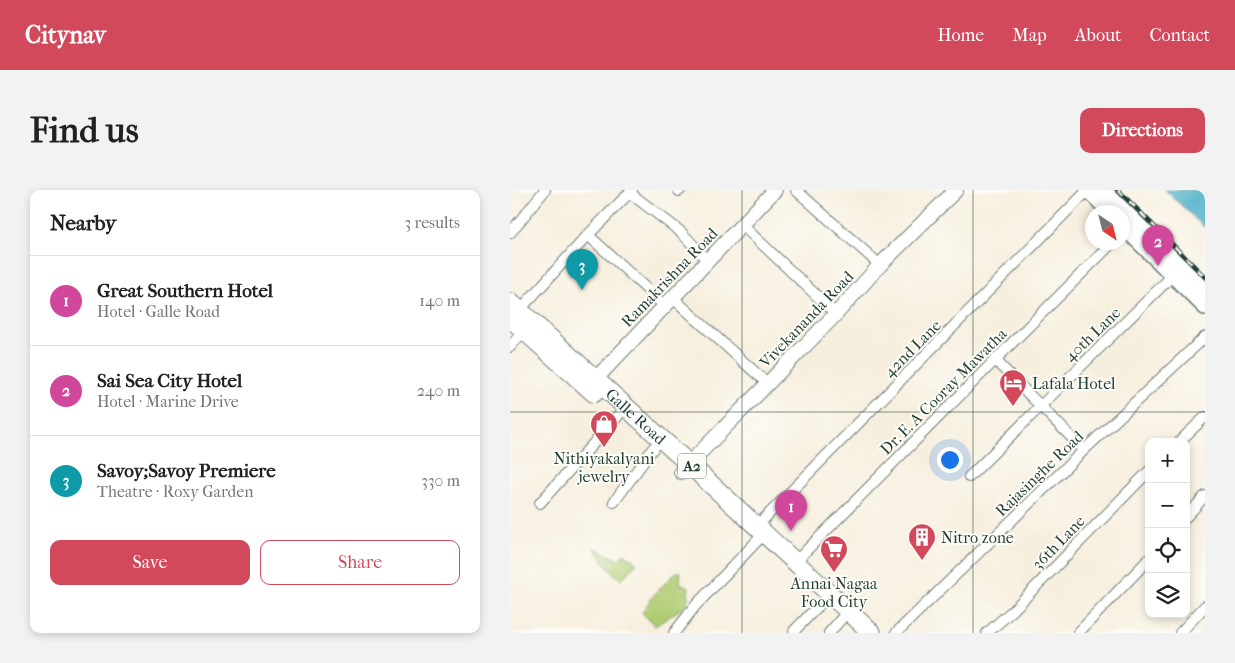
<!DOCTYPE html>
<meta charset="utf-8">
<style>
:root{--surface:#fff;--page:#f2f2f2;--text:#202124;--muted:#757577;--line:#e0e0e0;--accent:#d1495b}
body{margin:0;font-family:"IM FELL French Canon",serif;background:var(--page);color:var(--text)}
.controls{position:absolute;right:15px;bottom:15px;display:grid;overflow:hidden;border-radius:10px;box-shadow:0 2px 8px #0003}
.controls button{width:45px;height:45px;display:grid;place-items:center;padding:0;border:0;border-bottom:1px solid var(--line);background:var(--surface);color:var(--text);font:25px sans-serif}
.compass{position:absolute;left:575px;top:15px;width:45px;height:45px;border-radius:50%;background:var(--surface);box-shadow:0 2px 8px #0003;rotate:145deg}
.you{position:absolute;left:439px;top:269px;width:18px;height:18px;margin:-12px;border:4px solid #fff;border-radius:50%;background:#1a73e8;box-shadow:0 0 0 8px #1a73e833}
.badge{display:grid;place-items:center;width:32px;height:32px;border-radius:50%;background:var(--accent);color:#fff;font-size:16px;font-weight:700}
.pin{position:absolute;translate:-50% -41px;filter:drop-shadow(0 1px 2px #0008)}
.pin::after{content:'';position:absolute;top:26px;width:18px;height:15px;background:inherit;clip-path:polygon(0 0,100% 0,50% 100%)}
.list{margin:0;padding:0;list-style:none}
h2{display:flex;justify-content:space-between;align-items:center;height:65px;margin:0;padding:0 20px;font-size:21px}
h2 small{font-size:16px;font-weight:400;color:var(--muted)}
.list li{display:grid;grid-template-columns:32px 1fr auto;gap:15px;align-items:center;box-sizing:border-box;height:90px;padding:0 20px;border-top:1px solid var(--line)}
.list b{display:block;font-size:19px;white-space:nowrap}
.list p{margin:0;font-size:16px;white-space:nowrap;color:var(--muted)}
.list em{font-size:16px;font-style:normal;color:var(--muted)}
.actions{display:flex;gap:10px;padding:15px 20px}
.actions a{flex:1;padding:11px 0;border:1px solid var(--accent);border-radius:10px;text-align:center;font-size:18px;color:var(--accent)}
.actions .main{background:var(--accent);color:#fff}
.icon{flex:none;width:28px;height:28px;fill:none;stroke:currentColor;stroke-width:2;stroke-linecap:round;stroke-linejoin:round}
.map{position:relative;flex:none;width:695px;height:443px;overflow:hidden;border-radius:10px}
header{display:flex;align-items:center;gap:30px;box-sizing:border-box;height:70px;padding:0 25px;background:var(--accent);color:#fff}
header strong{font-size:24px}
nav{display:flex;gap:28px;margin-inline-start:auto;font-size:18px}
.intro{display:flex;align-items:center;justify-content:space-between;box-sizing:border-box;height:120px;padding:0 30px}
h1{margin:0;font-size:35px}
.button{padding:12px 22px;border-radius:10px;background:var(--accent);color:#fff;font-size:18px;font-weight:700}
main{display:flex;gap:30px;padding:0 30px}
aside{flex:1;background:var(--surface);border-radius:10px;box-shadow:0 2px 8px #0003}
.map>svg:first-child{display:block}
.green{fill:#afcb71;stroke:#678452}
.water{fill:#48afc8;stroke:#34767e}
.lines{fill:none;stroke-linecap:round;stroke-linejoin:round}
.street-casing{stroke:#6b7b70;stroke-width:12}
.secondary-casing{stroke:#6b7b70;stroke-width:16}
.primary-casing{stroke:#6b7b70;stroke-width:18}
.highway-casing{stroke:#6b7b70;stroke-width:20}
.street{stroke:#fff;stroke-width:10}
.secondary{stroke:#fff;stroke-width:14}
.primary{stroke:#fff;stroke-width:15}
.highway{stroke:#fff;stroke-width:18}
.rail-casing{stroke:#1f3d34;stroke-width:4.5}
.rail{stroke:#fdfcf7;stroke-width:2.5;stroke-dasharray:8;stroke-linecap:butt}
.grid{fill:none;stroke:#1f3d34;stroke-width:1;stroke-opacity:0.55}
.labels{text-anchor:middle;stroke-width:4;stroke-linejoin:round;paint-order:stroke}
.shield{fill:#fdfcf7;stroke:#62766e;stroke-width:1}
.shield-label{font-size:15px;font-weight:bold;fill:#1f3d34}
.street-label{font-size:16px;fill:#1f3d34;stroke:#fdfcf7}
.poi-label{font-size:16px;fill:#1f3d34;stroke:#fdfcf7;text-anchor:start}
</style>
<header>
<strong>Citynav</strong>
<nav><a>Home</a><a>Map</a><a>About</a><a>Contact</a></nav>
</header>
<div class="intro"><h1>Find us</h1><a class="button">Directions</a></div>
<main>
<aside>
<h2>Nearby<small>3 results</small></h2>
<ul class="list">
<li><span class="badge" style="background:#d1479c">1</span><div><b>Great Southern Hotel</b><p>Hotel · Galle Road</p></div><em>140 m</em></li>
<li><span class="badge" style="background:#d1479c">2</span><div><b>Sai Sea City Hotel</b><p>Hotel · Marine Drive</p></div><em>240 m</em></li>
<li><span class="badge" style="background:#0f9aa8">3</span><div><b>Savoy;Savoy Premiere</b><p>Theatre · Roxy Garden</p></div><em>330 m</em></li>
</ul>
<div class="actions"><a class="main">Save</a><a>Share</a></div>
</aside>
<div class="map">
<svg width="695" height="443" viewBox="0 0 695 443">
<rect width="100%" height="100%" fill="#fdfcf7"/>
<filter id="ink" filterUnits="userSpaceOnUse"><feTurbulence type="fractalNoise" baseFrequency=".02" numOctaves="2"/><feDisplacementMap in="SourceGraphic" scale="10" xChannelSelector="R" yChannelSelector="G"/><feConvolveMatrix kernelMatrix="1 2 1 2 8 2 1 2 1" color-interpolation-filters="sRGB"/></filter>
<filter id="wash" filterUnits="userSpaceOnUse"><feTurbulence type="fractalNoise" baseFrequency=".0096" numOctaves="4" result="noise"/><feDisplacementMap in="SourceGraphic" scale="20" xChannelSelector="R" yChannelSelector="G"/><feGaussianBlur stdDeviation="1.12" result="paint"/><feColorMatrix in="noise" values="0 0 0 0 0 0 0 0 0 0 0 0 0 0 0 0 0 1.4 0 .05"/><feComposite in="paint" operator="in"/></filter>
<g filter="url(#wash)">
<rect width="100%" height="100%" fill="#f7efde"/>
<g class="green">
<polygon points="85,358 109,370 114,363 127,373 111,390 97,377"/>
<polygon points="166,382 171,382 170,393 179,397 177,415 145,436 132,423 142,407"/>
</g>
<polygon class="water" points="655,0 695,0 695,38"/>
</g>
<g filter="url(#ink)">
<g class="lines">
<g class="street-casing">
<g id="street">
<polyline points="286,0 370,75"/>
<polyline points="169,1 170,0"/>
<polyline points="120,3 171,42 198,71"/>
<polyline points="232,35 326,124"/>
<polyline points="0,43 35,0"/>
<polyline points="78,45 155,116"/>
<polyline points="163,108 258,194"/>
<polyline points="7,123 78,45 122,0"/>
<polyline points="0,157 13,141"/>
<polyline points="485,170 574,260"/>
<polyline points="669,252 695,227"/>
<polyline points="459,287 663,85"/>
<polyline points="104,312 144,257"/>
<polyline points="30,313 108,226"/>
<polyline points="676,327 695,306"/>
<polyline points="247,336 578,0"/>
<polyline points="285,372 485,170 603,52"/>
<polyline points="284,441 312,412"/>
<polyline points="164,443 186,415 248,350"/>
<polyline points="319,443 332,428"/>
<polyline points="386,443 574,260 695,147"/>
<polyline points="477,443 502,421 639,281"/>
<polyline points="568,443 639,369"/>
<polyline points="670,443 695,416"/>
</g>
</g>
<g class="secondary-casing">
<g id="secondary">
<polyline points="78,197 265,0"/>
<polyline points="171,282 326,124 370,75 446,0"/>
</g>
</g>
<g class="primary-casing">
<g id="primary">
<polyline points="578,0 600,22"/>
<polyline points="593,0 695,101"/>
<polyline points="612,35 695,117"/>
</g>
</g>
<g class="highway-casing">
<g id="highway">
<path id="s1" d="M0,112L179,274L362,443"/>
<polyline points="0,128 84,203"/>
</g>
</g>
<use href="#street" class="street"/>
<use href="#secondary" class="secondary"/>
<use href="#primary" class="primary"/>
<use href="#highway" class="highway"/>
<g class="rail-casing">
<polyline id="rail" points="608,0 695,87"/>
</g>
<use href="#rail" class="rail"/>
</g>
</g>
<path class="grid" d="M232,0V443M463,0V443M0,222H695"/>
<defs>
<g id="hotel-pin" transform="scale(1.4375)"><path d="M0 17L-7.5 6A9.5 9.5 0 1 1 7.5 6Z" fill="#d1495b" stroke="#fdfcf7"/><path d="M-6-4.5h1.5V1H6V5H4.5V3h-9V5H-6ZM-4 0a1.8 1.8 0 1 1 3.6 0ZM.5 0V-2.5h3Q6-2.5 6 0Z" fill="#fff"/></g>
<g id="shop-pin" transform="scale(1.4375)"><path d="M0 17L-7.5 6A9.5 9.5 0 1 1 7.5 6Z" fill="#d1495b" stroke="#fdfcf7"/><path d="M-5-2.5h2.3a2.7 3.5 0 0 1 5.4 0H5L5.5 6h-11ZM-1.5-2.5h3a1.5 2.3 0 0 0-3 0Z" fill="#fff"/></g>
<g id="building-pin" transform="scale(1.4375)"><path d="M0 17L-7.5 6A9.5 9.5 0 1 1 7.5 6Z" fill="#d1495b" stroke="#fdfcf7"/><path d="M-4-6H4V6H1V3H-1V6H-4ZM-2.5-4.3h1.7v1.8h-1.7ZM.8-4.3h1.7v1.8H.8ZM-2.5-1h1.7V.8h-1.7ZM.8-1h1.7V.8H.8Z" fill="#fff"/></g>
<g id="supermarket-pin" transform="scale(1.4375)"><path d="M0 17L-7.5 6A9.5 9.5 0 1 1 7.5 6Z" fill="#d1495b" stroke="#fdfcf7"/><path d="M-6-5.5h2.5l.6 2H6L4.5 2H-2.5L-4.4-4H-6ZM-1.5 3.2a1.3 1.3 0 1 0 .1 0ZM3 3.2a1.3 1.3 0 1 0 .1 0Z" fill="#fff"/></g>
</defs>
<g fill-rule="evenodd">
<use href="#hotel-pin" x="503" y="193"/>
<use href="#shop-pin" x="94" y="234"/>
<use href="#building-pin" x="412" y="347"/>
<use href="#supermarket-pin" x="324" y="359"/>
</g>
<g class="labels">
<rect class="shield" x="168" y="263.5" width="28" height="25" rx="4"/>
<g class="shield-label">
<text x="182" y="281">A2</text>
</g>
<g class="street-label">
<text transform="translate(159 87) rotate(-46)" y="6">Ramakrishna Road</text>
<text transform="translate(296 129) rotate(-46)" y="6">Vivekananda Road</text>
<text transform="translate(582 144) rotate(-44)" y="6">40th Lane</text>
<text transform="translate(402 158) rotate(-45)" y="6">42nd Lane</text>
<text transform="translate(433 201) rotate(-45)" y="6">Dr. E. A Cooray Mawatha</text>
<text dy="6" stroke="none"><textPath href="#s1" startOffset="170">Galle Road</textPath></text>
<text transform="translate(529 283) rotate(-44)" y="6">Rajasinghe Road</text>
<text transform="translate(548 352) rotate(-46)" y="6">36th Lane</text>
</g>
<g class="poi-label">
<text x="522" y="199">Lafala Hotel</text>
<text x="94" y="274" text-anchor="middle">Nithiyakalyani<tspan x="94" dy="18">jewelry</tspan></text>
<text x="431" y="353">Nitro zone</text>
<text x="324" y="399" text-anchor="middle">Annai Nagaa<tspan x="324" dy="18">Food City</tspan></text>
</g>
</g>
</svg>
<div class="controls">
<button>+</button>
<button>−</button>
<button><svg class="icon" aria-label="locate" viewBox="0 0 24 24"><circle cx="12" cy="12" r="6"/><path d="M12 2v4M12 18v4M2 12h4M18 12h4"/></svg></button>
<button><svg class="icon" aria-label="layers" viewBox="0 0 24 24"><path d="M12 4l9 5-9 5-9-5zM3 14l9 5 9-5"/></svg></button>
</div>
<svg class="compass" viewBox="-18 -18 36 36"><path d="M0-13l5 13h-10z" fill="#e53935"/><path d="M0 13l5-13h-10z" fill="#757577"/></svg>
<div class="you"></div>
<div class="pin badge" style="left:281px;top:341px;background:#d1479c">1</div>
<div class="pin badge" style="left:648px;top:76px;background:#d1479c">2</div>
<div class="pin badge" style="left:72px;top:100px;background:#0f9aa8">3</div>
</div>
</main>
